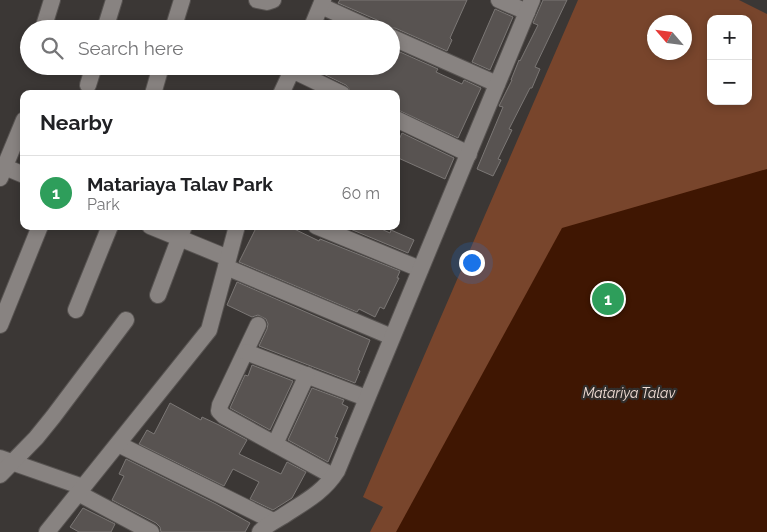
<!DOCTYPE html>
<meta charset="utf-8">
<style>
:root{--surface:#fff;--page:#f2f2f2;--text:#202124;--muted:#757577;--line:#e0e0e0;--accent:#b45309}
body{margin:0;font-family:Raleway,sans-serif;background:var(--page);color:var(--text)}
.controls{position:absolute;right:15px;top:15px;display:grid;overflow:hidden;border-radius:10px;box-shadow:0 2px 8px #0003}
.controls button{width:45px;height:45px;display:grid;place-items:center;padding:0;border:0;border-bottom:1px solid var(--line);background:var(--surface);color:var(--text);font:25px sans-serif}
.compass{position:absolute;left:647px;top:15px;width:45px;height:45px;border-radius:50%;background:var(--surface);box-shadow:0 2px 8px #0003;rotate:298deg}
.you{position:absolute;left:471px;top:262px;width:18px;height:18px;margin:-12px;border:4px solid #fff;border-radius:50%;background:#1a73e8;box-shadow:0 0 0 8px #1a73e833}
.badge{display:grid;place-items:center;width:32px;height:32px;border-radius:50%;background:var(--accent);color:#fff;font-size:16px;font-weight:700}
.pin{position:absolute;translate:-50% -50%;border:2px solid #fff;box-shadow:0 1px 5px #0006}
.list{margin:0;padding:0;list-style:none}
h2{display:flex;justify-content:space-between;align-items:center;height:65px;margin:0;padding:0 20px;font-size:21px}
h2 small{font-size:16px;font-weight:400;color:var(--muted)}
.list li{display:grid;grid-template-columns:32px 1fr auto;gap:15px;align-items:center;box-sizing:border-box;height:75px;padding:0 20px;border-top:1px solid var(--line)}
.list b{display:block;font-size:19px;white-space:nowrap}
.list p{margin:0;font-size:16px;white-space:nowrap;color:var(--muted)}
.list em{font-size:16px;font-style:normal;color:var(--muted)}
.icon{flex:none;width:28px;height:28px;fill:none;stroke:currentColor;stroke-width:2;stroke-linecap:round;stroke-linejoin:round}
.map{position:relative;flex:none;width:767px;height:532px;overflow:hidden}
.search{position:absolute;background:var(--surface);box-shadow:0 2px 8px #0003;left:20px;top:20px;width:380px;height:55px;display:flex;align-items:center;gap:12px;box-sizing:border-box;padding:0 18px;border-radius:28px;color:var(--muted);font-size:19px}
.panel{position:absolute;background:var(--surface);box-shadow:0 2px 8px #0003;left:20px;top:90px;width:380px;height:140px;border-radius:10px}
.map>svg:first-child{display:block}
.green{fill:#78452c;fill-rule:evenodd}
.water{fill:#3f1602}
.building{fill:#585351;stroke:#7b7775}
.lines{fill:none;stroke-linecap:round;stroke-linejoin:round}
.minor-casing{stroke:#575351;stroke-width:18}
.minor{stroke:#888381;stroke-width:16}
.labels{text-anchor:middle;stroke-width:4.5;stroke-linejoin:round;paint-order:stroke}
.water-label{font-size:14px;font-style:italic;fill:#f2dfd7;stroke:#312d2b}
</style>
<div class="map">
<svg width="767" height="532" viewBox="0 0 767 532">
<rect width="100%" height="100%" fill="#3b3735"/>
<path class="green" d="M578,0H739L767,14V532H370L383,507L363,497ZM711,19H748V101H711ZM654,22H684V52H654Z"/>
<polygon class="water" points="767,169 767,532 396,532 562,228"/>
<g class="building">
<polygon points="340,0 467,0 450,38 452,40 447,51 395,28 382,29 380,24 377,20 338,3"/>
<polygon points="543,0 567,0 535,67 540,69 532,88 530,88 509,129 512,130 498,159 501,160 493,176 477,169 503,107 499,106 512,80 511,80 519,60 520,61 538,25 533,23"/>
<polygon points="495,9 513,17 490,70 472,62"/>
<polygon points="330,21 347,29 326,29"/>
<polygon points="391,48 438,69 436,72 462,84 464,80 481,88 458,138 396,109 396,94 353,94 346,85 307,66 391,66"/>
<polygon points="402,133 454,158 445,179 396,157 396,146"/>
<polygon points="257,226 288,226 319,241 320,239 400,271 397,278 399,278 384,309 380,307 375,317 359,309 357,312 239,262"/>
<polygon points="343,226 375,226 390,233 391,230 414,240 408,253"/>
<polygon points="237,282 370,340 358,370 360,371 355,383 259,346 267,329 268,324 266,319 258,315 252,317 227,305"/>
<polygon points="252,365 293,381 270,430 230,408 245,375 248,376"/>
<polygon points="312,388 344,400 342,404 348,407 335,437 338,438 328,462 288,440"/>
<polygon points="170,403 201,420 202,417 219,425 247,440 239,454 281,474 287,462 306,472 292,498 273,510 250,499 259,482 233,469 224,486 139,444 147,430 154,434"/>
<polygon points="126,459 216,504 250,523 245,532 161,532 160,527 156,523 112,500 124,476 119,474"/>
<polygon points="83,508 115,524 111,532 79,532 70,527"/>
</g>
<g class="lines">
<g class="minor-casing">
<g id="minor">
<polyline points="257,0 267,2 273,0"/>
<polyline points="499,0 527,12"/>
<polyline points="321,6 372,29"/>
<polyline points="43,29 52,0"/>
<polyline points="105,29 114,0"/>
<polyline points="173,29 182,0"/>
<polyline points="311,29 323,0"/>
<polyline points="391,37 497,84"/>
<polyline points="292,70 342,94"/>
<polyline points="88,85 94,66"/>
<polyline points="153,94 161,66"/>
<polyline points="281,94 294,66"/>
<polyline points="396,119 469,154"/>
<polyline points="0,165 24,175"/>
<polyline points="0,178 24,120"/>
<polyline points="150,226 228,258"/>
<polyline points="316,226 420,269"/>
<polyline points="226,267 392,337"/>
<polyline points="158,295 184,226"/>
<polyline points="76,310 110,226"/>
<polyline points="0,325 40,226"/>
<polyline points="258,325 220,405 219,411 224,416 333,476"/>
<polyline points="246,352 366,398"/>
<polyline points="118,444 273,521"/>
<polyline points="275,444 307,375"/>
<polyline points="0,458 83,487"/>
<polyline points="0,475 36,438 53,417 126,320"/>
<polyline points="78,493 151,532"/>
<polyline points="47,532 209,330 237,226"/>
<path d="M260,532C266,525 275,521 283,516C304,502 323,493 337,471L532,0"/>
</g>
</g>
<use href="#minor" class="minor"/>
</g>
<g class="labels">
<g class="water-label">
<text x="629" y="398">Matariya Talav</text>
</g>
</g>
</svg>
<div class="controls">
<button>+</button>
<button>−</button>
</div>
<svg class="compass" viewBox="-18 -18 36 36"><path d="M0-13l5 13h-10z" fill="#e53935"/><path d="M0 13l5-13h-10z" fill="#757577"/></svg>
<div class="you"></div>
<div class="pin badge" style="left:608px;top:299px;background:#2e9e5b">1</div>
<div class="search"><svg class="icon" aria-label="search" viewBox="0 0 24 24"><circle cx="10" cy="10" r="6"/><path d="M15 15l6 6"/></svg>Search here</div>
<section class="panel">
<h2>Nearby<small></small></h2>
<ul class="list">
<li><span class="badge" style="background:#2e9e5b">1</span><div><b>Matariaya Talav Park</b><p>Park</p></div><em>60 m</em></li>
</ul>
</section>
</div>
